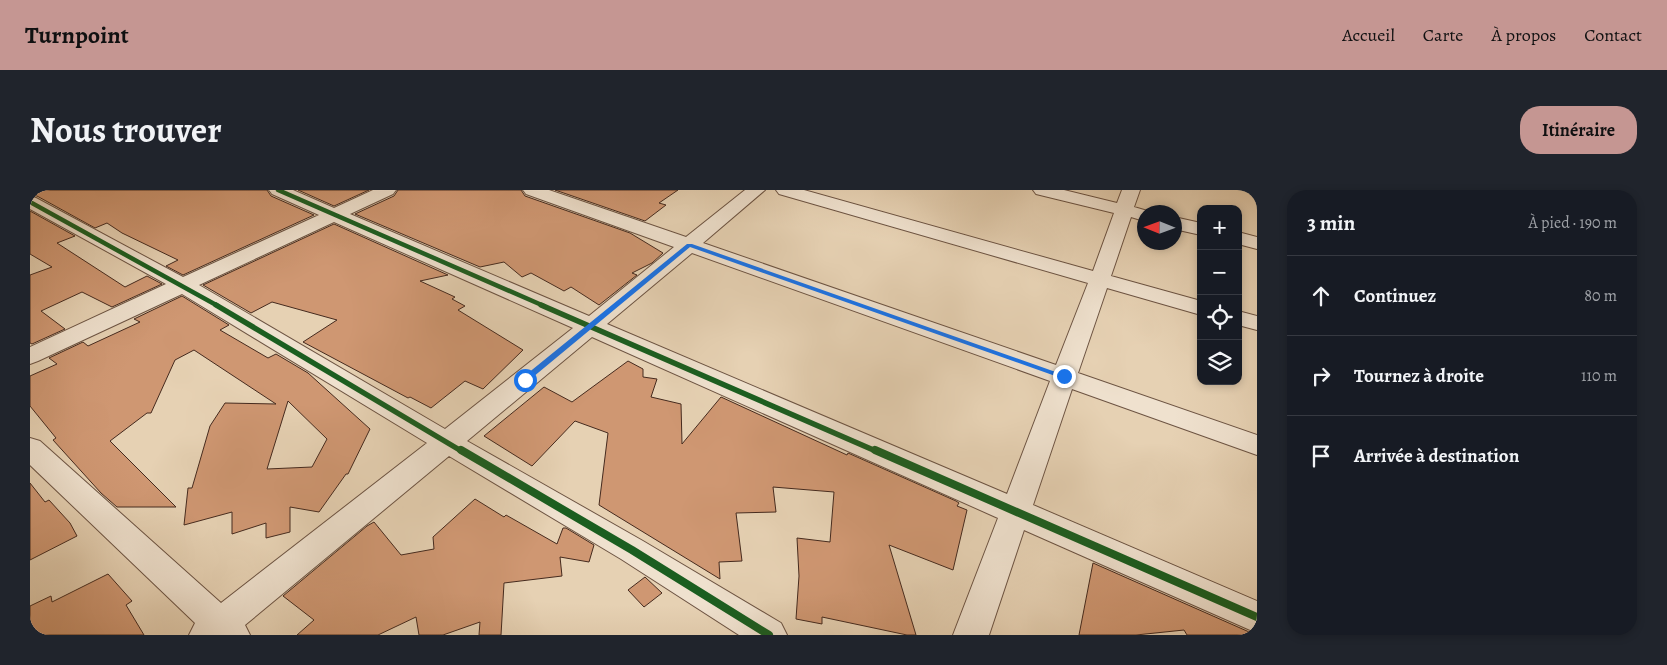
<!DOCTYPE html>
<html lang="fr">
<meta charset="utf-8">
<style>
:root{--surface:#171b24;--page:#20242c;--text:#f1f3f6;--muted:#9ea1a6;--line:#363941;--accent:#c59692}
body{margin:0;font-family:Alegreya,serif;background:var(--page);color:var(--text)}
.controls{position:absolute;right:15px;top:15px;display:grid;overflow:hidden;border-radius:10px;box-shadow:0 2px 8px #0003}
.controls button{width:45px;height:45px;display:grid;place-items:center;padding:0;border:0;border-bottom:1px solid var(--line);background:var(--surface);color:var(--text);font:25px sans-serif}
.compass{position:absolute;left:1107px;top:15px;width:45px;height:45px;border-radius:50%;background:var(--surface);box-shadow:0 2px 8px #0003;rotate:271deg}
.stop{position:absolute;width:15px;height:15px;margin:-11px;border:4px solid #1a73e8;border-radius:50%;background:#fff}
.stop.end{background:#1a73e8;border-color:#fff;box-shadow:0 1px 5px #0008}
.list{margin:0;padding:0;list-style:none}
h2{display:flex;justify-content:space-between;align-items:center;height:65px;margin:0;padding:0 20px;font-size:21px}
h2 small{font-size:16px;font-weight:400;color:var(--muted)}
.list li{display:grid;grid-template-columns:32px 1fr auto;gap:15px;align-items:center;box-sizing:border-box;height:80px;padding:0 20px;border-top:1px solid var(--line)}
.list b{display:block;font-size:19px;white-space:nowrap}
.list em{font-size:16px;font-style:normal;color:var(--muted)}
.icon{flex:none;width:28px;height:28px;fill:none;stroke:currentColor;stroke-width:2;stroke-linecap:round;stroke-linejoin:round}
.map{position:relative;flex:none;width:1227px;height:445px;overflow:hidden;border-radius:20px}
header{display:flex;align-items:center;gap:30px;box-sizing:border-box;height:70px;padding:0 25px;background:var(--accent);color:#111}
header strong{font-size:24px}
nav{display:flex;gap:28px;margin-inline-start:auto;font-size:18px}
.intro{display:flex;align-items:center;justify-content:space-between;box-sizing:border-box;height:120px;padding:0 30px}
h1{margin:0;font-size:35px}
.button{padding:12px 22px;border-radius:20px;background:var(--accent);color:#111;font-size:18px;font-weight:700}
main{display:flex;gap:30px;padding:0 30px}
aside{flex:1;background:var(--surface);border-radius:20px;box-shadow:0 2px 8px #0003}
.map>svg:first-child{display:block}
.building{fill:#cf9772;stroke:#452a1e;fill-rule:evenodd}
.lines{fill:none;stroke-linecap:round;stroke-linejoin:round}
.street-casing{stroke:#6d5443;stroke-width:2}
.street{fill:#efe1ce;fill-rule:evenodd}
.cycleway-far2-casing{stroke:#efe1ce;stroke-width:7}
.cycleway-far1-casing{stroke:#efe1ce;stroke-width:9}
.cycleway-casing{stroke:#efe1ce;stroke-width:11}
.cycleway-far2{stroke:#1b5e20;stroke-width:4.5}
.cycleway-far1{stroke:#1b5e20;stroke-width:5.5}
.cycleway{stroke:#1b5e20;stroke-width:8}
.route{fill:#1a73e8}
</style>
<header>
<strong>Turnpoint</strong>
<nav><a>Accueil</a><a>Carte</a><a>À propos</a><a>Contact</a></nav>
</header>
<div class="intro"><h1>Nous trouver</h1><a class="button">Itinéraire</a></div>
<main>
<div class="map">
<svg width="1227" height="445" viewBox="0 0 1227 445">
<rect width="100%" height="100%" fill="#e6d1b3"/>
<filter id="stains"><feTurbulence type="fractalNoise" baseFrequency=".004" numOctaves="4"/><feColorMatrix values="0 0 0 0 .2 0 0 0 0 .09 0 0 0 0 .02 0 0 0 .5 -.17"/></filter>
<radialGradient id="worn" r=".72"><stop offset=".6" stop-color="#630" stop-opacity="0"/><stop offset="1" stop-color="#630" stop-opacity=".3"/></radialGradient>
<g class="building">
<polygon points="0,0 237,0 241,6 284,25 153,85 136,76 148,70 92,43 77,33 65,38 7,6 0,5"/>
<polygon points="268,0 339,0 304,16"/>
<polygon points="368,0 491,0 495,6 600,43 633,63 622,73 602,83 607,85 569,115 541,97 534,101 501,83 492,87 474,72 450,77 325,24 364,6"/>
<polygon points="525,0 648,0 629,13 636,15 615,31"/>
<polygon points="0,21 45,46 27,53 95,97 117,86 132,94 82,117 52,102 11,121 35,139 2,154 0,153 0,85 22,77 0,64"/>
<polygon points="304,34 418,85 390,91 425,107 422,109 435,116 428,120 493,160 453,199 435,191 401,218 380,207 378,208 273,152 307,130 242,112 221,123 173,95"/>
<path d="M152,106L199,135L190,140L238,168L246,164L278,183L340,239L318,284H316L289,322L260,317V342L236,348V333L202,344V322L154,335L158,298H162L180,236L195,213L246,214L164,160L145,170L121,223H117L80,251L146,317H87L71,303L23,250L26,248L0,216V186L27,174L19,168L53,152L58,156L110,132L104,129ZM258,211L297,249L282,277L237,279Z"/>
<polygon points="598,171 613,179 613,187 627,189 621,207 651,214 652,254 691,207 817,265 818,263 926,311 929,313 927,316 937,320 923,380 859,355 886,445 877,445 792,427 792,434 766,429 769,386 767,348 800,352 804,302 743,297 746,322 706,323 712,371 689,372 690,389 569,315 578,243 545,231 502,276 454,246 514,197 542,212"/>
<polygon points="0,293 15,312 19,310 40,333 47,346 0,370"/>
<polygon points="445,309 474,327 476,325 527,354 533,338 536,338 564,355 559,372 530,367 532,386 474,393 471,445 449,445 450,432 413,445 389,445 386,427 348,445 267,445 284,430 253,406 337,336 344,332 371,365 404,359 403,347"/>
<polygon points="1063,373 1226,445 1157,445 1154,440 1106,445 1049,445"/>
<polygon points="78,384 102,411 96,415 114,445 0,445 0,416 21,406 22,412"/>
<polygon points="615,387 632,403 614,417 598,400"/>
</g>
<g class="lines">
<g class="street-casing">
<g id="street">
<path d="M239,0H263L304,18L343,0H366L363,4L320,24L559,126L644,57L496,4L493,0H519L656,47L715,0H735L673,53L1026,175L1058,93L749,4L746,0H774L1063,81L1084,23L1006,4L1003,0H1034L1087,13L1092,0H1110L1104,17L1121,22H1114V31L1101,27L1081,86L1171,111V125L1077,98L1048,183L1227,245V265L1042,199L1003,315L1227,411V443L994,340L959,445H923L968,328L562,147L437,251L613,351L751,433L757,445H709L591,369L419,266L215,435L220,445H159L165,433L0,275V248L10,251L191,413L397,253L152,104L8,171L0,174V157L136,94L0,19V7L6,8L153,87L289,25L242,4ZM304,32L543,138L415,239L169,95ZM662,63L1020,191L977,304L577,134Z"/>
<polygon points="1144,27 1171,33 1171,45 1144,39"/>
<polygon points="1208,42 1227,47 1227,59 1208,54"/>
<polygon points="1208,121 1227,126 1227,140 1208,135"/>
</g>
</g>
<use href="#street" class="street"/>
<g class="cycleway-far2-casing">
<g id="cycleway-far2">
<polyline points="248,0 514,116"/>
<polyline points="0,12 188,116"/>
</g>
</g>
<g class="cycleway-far1-casing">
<g id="cycleway-far1">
<polyline points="186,115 433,262"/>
<polyline points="511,115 848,262"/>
</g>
</g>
<g class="cycleway-casing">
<g id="cycleway">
<polyline points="431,260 602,360 739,445"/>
<polyline points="845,260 1227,427"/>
</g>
</g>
<use href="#cycleway-far2" class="cycleway-far2"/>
<use href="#cycleway-far1" class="cycleway-far1"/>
<use href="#cycleway" class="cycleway"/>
</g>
<polygon class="route" points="657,54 662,54 1037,186 1031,188 660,57 497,192 492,192 492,188"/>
<rect width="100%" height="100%" filter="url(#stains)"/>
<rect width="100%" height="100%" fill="url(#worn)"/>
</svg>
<div class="controls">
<button>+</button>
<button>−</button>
<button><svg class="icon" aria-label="locate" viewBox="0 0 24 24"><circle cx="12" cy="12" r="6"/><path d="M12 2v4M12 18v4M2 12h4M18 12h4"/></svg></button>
<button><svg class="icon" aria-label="layers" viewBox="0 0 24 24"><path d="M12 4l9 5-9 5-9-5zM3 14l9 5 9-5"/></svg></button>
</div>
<svg class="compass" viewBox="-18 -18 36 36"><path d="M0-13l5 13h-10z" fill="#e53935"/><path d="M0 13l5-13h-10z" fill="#9ea1a6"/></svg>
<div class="stop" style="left:495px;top:190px"></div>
<div class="stop end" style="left:1034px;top:186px"></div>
</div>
<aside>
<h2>3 min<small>À pied · 190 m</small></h2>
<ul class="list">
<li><svg class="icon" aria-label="ahead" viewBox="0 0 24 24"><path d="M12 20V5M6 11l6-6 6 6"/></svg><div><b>Continuez</b></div><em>80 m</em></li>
<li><svg class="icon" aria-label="right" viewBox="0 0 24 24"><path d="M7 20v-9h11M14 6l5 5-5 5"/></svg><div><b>Tournez à droite</b></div><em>110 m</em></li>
<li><svg class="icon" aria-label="arrive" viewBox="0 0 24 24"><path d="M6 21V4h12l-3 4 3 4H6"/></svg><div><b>Arrivée à destination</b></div></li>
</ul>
</aside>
</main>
